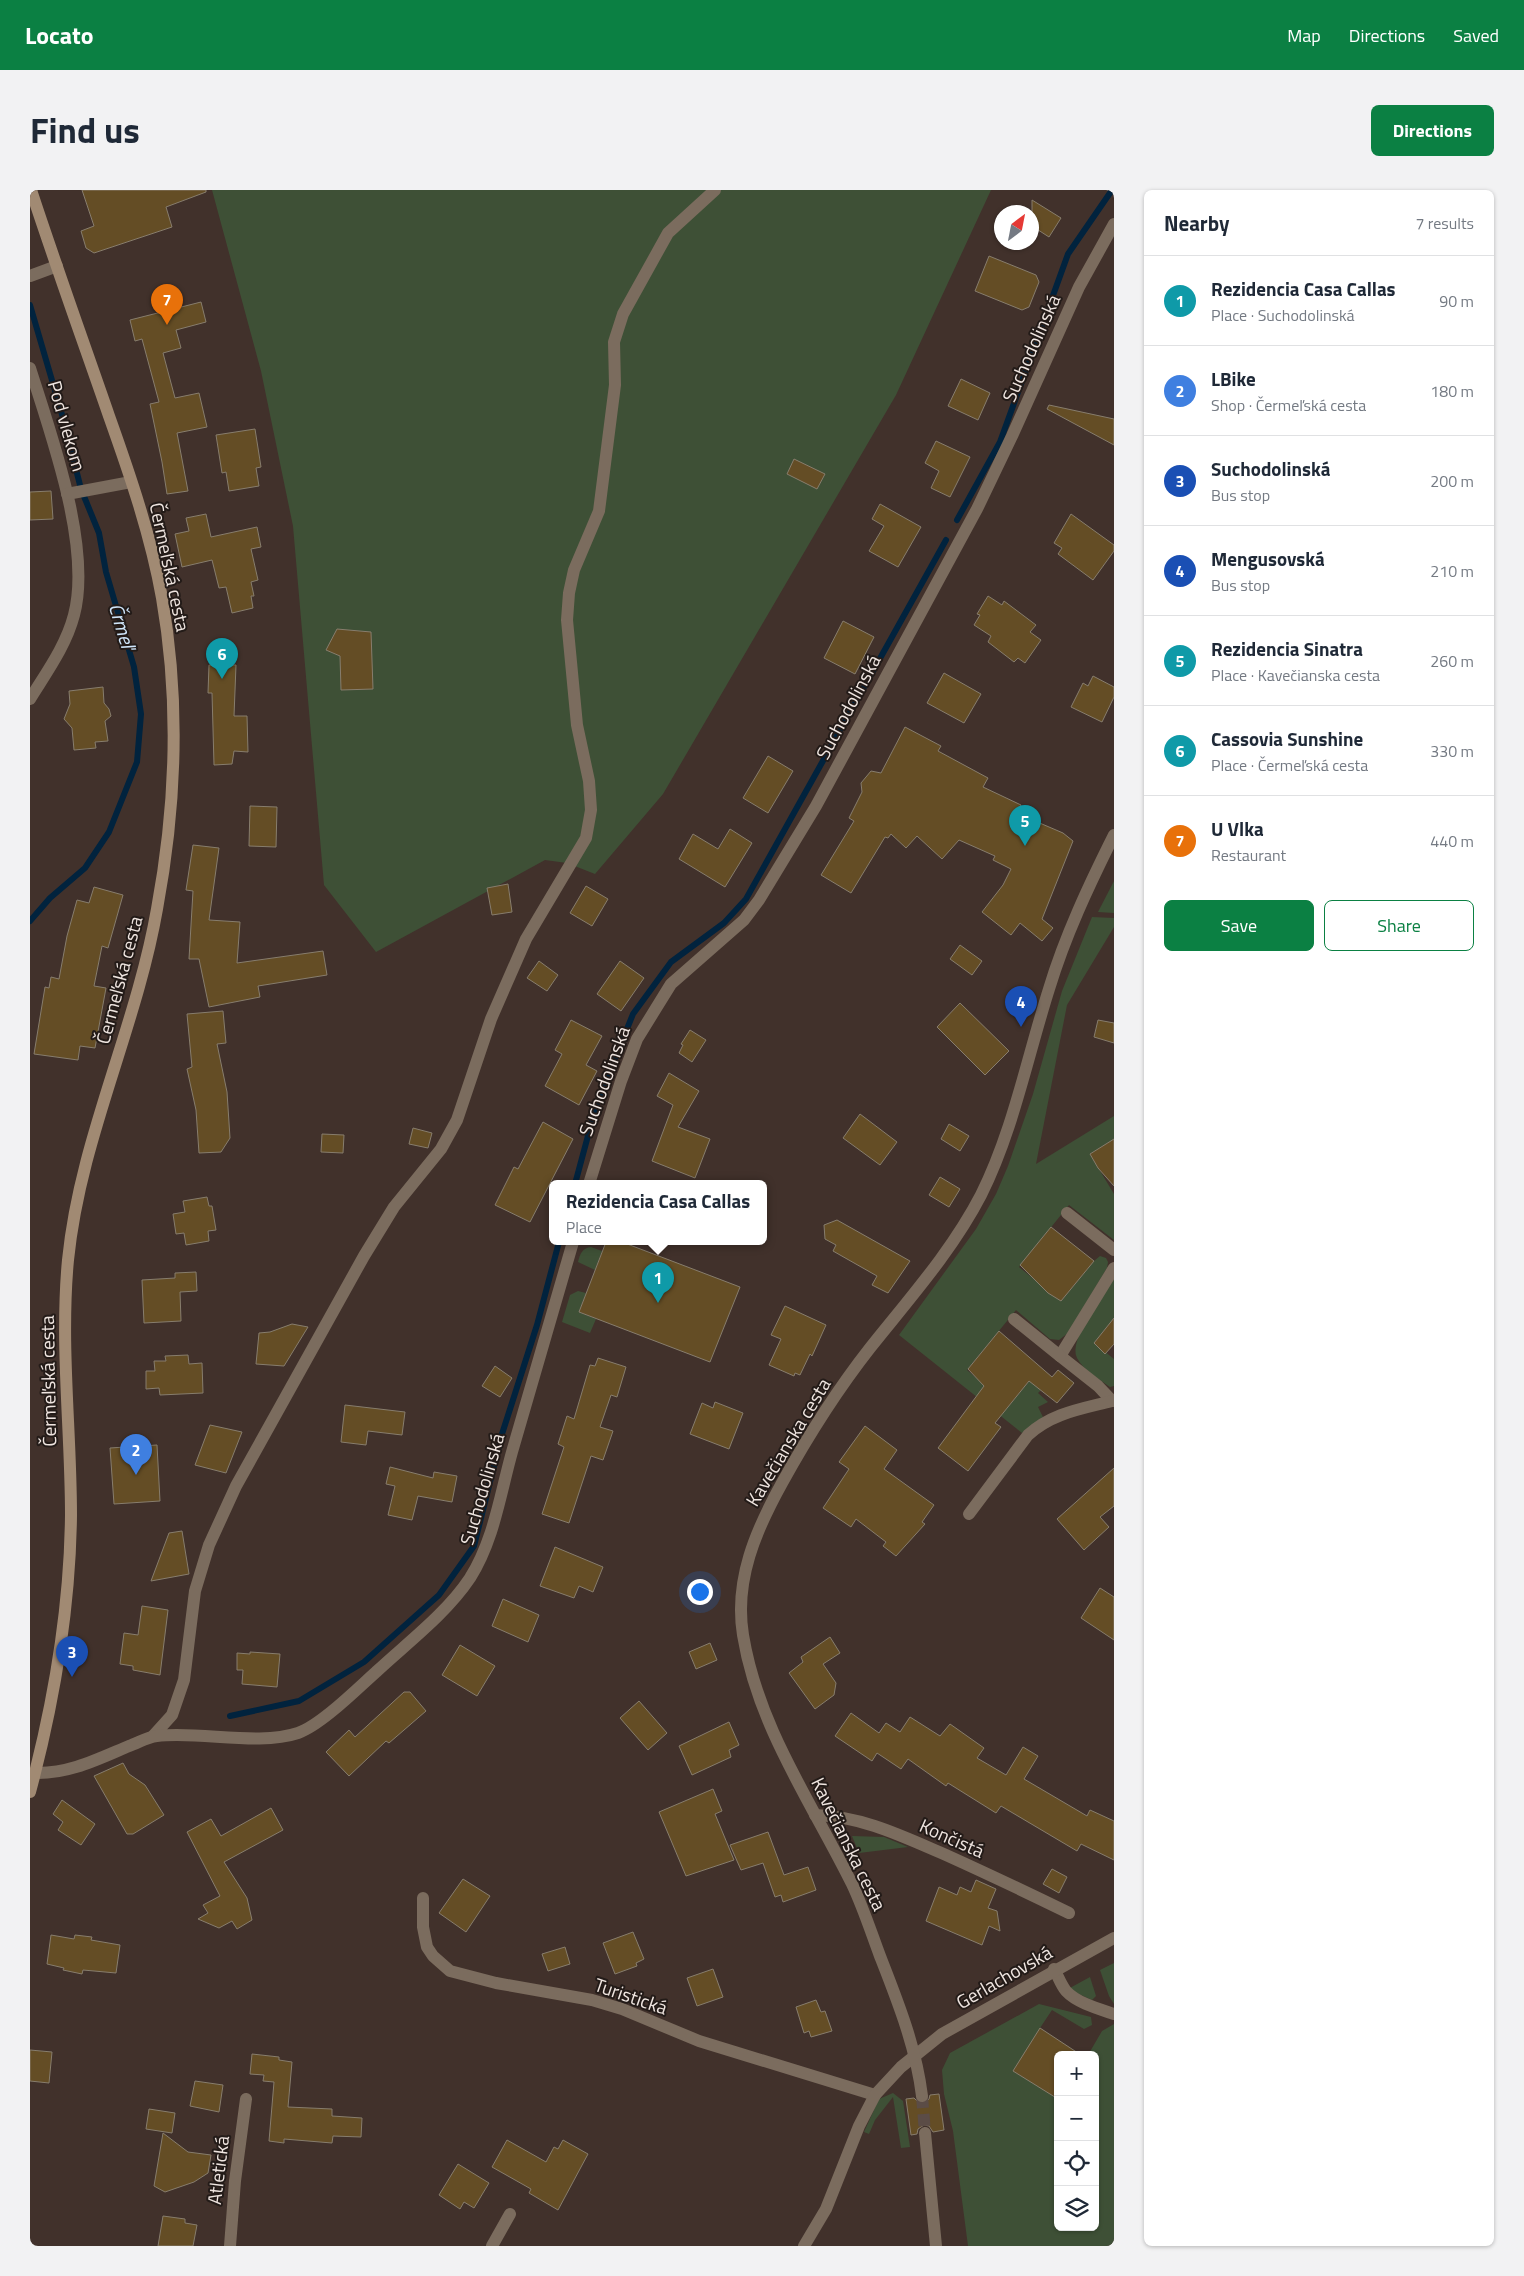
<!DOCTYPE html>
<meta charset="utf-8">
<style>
:root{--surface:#fff;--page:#f2f2f3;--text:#1f2937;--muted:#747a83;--line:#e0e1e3;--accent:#0b8043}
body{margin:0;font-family:"Titillium Web",sans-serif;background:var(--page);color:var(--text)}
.controls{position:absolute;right:15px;bottom:15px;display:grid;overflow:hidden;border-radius:8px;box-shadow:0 1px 4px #0004}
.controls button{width:45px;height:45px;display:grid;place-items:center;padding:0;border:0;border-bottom:1px solid var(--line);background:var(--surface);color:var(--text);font:25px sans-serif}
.compass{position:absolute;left:964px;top:15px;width:45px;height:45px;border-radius:50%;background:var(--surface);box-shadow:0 1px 4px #0004;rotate:32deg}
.you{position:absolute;left:669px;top:1401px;width:18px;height:18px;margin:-12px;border:4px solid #fff;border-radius:50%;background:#1a73e8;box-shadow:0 0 0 8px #1a73e833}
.badge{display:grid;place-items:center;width:32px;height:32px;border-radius:50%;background:var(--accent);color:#fff;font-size:16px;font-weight:700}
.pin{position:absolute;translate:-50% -41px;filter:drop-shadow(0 1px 2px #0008)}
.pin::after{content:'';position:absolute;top:26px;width:18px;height:15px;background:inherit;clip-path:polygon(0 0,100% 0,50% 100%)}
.popup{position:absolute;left:519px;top:990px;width:218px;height:65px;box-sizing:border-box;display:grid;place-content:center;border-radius:8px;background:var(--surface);filter:drop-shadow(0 1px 4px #0005);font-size:16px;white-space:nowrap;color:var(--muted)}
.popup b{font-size:19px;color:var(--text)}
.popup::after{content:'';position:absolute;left:50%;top:100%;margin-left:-10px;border:10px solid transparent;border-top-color:var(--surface)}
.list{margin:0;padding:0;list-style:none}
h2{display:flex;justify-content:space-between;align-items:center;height:65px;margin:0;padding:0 20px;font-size:21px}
h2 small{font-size:16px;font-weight:400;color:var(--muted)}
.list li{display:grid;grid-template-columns:32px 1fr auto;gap:15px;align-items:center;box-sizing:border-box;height:90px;padding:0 20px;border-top:1px solid var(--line)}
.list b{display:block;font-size:19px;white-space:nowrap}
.list p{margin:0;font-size:16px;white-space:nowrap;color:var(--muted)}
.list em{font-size:16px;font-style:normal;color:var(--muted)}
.actions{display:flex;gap:10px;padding:15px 20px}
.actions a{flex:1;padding:11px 0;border:1px solid var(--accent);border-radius:8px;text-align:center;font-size:18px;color:var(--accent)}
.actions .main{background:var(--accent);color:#fff}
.icon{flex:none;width:28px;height:28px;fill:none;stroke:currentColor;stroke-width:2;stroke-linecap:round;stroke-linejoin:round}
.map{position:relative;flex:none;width:1084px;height:2056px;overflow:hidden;border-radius:8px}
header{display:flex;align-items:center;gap:30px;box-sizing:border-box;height:70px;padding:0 25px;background:var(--accent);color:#fff}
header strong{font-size:24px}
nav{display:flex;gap:28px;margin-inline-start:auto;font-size:18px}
.intro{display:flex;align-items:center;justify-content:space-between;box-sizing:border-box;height:120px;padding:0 30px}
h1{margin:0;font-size:35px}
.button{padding:12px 22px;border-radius:8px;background:var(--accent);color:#fff;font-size:18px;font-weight:700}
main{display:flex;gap:30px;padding:0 30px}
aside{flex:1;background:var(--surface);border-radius:8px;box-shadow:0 1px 4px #0004}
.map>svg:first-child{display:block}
.green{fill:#3e5036}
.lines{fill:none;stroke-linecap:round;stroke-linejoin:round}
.stream{stroke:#01233e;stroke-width:6}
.building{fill:#644d25;stroke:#877d6d}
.tertiary-tunnel{stroke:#5b4c46;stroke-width:12;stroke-dasharray:12 6;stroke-linecap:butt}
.minor{stroke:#7b6c5e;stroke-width:12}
.tertiary{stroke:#7b6c5e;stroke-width:12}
.secondary{stroke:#a18a73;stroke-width:12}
.labels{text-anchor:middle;stroke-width:4;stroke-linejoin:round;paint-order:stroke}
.street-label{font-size:19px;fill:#efe5e0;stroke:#231b18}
.water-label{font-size:20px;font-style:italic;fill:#d0e6fb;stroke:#231b18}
</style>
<header>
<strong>Locato</strong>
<nav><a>Map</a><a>Directions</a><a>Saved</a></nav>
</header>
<div class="intro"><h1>Find us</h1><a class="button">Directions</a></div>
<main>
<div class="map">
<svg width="1084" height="2056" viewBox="0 0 1084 2056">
<rect width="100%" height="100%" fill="#41312b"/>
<g class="green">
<polygon points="182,0 961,0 866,205 633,604 565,684 537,673 515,670 346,762 294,695 263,336 231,181"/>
<polygon points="1084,691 1084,723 1068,722"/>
<polygon points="1062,727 1084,728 1084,737 1037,815 1006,974 1084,926 1084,949 1060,964 1084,1004 1084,1050 1039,1015 989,1077 1031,1111 1064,1071 1070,1066 1076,1068 1078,1072 1077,1078 1038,1143 1029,1150 1020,1149 986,1120 937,1180 979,1216 1000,1190 1011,1200 1008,1203 1018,1212 1008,1217 1013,1227 992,1243 869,1145 946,1039 966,1004 978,976 1003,904 1032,801"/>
<path d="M561,1057L572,1061L565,1080L548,1072C550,1064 552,1058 561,1057Z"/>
<path d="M1084,1089V1128L1064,1153L1084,1169V1196L1080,1197C1069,1189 1053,1180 1047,1168C1038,1149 1073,1106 1084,1089Z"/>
<polygon points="548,1101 556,1103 549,1122 566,1129 560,1143 532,1132 540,1105"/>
<polygon points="822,1646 854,1647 878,1657 829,1663"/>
<polygon points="1084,1773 1084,1814 1079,1806 1070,1780"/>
<polygon points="1060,1787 1066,1806 1062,1810 1038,1799"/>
<polygon points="1009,1814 1061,1827 1062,1835 1054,1839 1022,1820 1010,1838 1028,1909 1028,2037 1065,2037 1065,1865 1058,1865 1072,1841 1084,1834 1084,2056 938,2056 923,1941 914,1904 912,1880 920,1863"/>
<polygon points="863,1903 873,1911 880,1957 871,1958 863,1907 845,1930 839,1944 834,1942 849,1909"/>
</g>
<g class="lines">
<g class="stream">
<polyline points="0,115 33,228 51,299 69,343 76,382 104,477 111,524 107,572 79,642 55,678 20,708 0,731"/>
<polyline points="927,330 970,252 1038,64 1082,0"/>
<polyline points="545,994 566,916 603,824 641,772 694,733 716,709 916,350"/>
<polyline points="200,1526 269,1511 334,1472 409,1405 444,1356 472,1244 507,1135 529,1052"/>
</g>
</g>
<g class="building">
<polygon points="52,0 176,0 176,2 136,17 142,37 64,63 56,58 51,41 64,36"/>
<polygon points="1002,10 1031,28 1019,47 1002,36"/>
<polygon points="959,66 1006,85 1009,92 999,117 992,120 945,101"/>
<polygon points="171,112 176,132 146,140 151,158 133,163 145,208 169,203 177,237 147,243 158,301 137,304 132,272 120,214 129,212 112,149 105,151 100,130"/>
<polygon points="931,189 960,203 948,230 918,216"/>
<polygon points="1019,215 1084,229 1084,255 1017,219"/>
<polygon points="225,239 231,277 226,278 229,296 199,301 196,282 192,283 186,245"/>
<polygon points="906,251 940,267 920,307 901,298 909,281 895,273"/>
<polygon points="764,269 795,284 787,299 757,284"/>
<polygon points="21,301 23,329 0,330 0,302"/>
<polygon points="850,314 891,337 868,377 839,361 854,336 842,329"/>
<polygon points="176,324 181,347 227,337 231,357 221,359 228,390 221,392 224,406 221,406 223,418 202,423 196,397 189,398 182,370 152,377 145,344 159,341 156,328"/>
<polygon points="1041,324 1084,355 1084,361 1063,390 1028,364 1032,358 1024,353"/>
<polygon points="958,406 972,415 974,411 1006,435 1000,442 1011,450 995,473 988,468 984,472 958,452 961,446 944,435 950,425 947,424"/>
<polygon points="813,431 844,447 825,484 794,468"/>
<polygon points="307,439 341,442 343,499 311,500 310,466 296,460"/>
<polygon points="179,475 206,475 204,526 217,526 218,562 204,561 202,574 184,575 182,503 178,503"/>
<polygon points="914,483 951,504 934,533 897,513"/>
<polygon points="1063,486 1084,497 1084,507 1072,532 1041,517 1053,493 1058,496"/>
<polygon points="73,497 74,513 79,519 81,526 75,531 78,551 65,552 66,558 44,560 42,538 34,529 40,514 39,501"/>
<polygon points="875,537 911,556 908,561 958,588 953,597 991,615 989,619 1007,627 1005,631 1033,643 1043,651 1012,729 1023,738 1012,751 990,733 981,745 952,722 973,695 981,679 963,670 965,666 929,650 912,669 887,646 876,658 861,644 858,648 855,647 821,703 791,685 824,631 819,628 832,602 831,593 841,581 851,583"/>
<polygon points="738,566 763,581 738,623 713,608"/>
<polygon points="220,616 247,617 246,657 219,656"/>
<polygon points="700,639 722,653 695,697 649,669 663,644 688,659"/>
<polygon points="163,655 189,658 179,730 210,732 207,773 293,761 297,785 228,796 230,807 179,817 169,769 159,769 163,701 156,700"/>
<polygon points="478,694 482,722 462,725 457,698"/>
<polygon points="556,696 578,709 562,736 540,723"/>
<polygon points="64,697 93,705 78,758 72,756 64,796 76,798 65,858 50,856 48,870 4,864 15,797 19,798 21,787 29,789 37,746 47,710 59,713"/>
<polygon points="930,755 952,771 942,785 920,769"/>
<polygon points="509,771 528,785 517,801 497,788"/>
<polygon points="590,771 614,788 591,821 567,804"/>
<polygon points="930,813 979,861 955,885 907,837"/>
<polygon points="193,821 196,853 187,854 197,902 200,948 191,962 169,963 166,920 157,879 162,877 157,824"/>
<polygon points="541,830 572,846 556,875 567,881 549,915 515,896 532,864 525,860"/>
<polygon points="1068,830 1084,833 1084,853 1064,847"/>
<polygon points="660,840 676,850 662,872 649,863 653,855 651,854"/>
<polygon points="639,883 669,901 648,937 680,949 665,988 622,971 643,915 627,906"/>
<polygon points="830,924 867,952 850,975 813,948"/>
<polygon points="513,932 543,949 500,1032 465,1015 484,977 488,979"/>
<polygon points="919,934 939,946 930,961 911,949"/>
<polygon points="383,938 402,943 398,958 379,954"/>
<polygon points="292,944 314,945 313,963 291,962"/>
<polygon points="1084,949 1084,996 1068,978 1060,964"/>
<polygon points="910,987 930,999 919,1017 899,1005"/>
<polygon points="177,1007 179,1016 182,1016 186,1040 178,1041 179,1051 156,1055 154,1043 146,1044 143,1024 155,1022 153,1011"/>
<polygon points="807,1030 880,1071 858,1103 842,1095 847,1086 803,1061 806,1055 795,1049 794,1035"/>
<polygon points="1021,1037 1064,1071 1031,1111 1018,1103 990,1075"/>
<polygon points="576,1052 592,1052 710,1097 680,1172 549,1122"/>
<polygon points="166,1082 167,1101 150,1102 151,1131 114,1133 112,1090 145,1088 145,1083"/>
<polygon points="755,1116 796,1135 782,1166 780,1164 770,1185 765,1183 764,1186 739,1175 751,1149 741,1145"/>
<polygon points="1084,1128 1084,1154 1075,1164 1064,1153"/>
<polygon points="262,1134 278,1137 254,1176 226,1174 229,1143 240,1142"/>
<polygon points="969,1141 1022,1187 1028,1180 1044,1193 1027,1213 999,1191 965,1233 971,1237 938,1281 908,1258 954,1196 938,1179"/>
<polygon points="158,1165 159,1174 172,1173 173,1203 130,1205 129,1198 116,1199 116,1181 125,1181 124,1171 136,1171 135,1166"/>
<polygon points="568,1168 596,1177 587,1207 581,1205 570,1237 583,1241 573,1270 561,1266 539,1333 512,1324 534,1257 528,1254 537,1226 544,1229 560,1175 565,1176"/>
<polygon points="465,1176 482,1188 470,1207 452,1196"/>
<polygon points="685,1212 713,1223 699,1259 660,1244 672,1213 683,1218"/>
<polygon points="315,1215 375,1222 372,1245 338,1241 336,1255 311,1252"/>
<polygon points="180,1235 212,1242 196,1283 165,1275"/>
<polygon points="835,1236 867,1260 854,1279 904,1315 892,1332 895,1334 866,1366 853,1356 856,1352 826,1329 821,1337 793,1318 819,1279 809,1272"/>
<polygon points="127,1255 130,1311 84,1314 80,1258"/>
<polygon points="360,1277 403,1288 404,1282 427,1286 422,1312 388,1306 382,1330 358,1325 365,1296 356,1294"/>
<polygon points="1084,1278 1084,1316 1070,1327 1079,1337 1054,1360 1027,1329"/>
<polygon points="152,1341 159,1384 121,1391 139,1343"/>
<polygon points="525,1357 573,1377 563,1402 549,1396 544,1408 510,1396"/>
<polygon points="1070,1398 1084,1407 1084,1450 1051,1428"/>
<polygon points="473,1409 509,1425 498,1452 462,1436"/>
<polygon points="112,1416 138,1420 130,1485 103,1480 103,1476 90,1474 94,1443 108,1445"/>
<polygon points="800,1447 810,1463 793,1474 806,1493 804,1505 785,1519 759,1483 773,1472 771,1467"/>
<polygon points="680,1453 687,1470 666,1479 659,1462"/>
<polygon points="430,1455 465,1476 447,1506 412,1485"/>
<polygon points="220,1462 250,1464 247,1497 212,1494 213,1480 207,1480 207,1463 220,1464"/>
<polygon points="374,1502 380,1502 396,1521 359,1553 356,1551 319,1586 296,1562 319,1540 325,1547"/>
<polygon points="609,1511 637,1543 618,1560 590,1528"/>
<polygon points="821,1523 849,1543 856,1533 870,1542 880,1527 910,1546 920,1534 954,1558 947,1568 976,1585 993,1557 1008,1566 994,1589 1057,1626 1060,1620 1084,1631 1084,1670 1051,1654 1047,1661 971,1616 966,1623 918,1593 916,1596 878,1569 871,1579 847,1563 842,1571 805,1546"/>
<polygon points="699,1532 709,1555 699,1560 701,1567 662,1585 649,1556"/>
<polygon points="93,1573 99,1584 115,1595 134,1625 103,1644 97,1644 64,1586"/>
<polygon points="683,1599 692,1621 685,1624 704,1670 656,1686 629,1622"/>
<polygon points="32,1610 65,1634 51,1655 28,1640 33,1632 23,1624"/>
<polygon points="241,1618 253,1640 194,1672 217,1708 222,1730 207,1739 202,1731 189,1738 168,1729 178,1723 173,1715 190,1706 157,1642 181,1629 191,1646"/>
<polygon points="738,1642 754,1685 778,1677 786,1700 753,1712 751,1705 745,1707 733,1673 711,1680 700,1655"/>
<polygon points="1022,1679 1037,1687 1029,1703 1013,1694"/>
<polygon points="433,1689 460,1706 436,1742 409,1723"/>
<polygon points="946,1690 966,1699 958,1718 967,1721 970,1741 959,1736 952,1755 896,1731 909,1697 927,1705 930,1697 941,1702"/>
<polygon points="603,1742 614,1769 606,1773 607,1776 585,1784 573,1753"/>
<polygon points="21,1745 44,1749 45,1745 62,1747 61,1750 90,1755 86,1783 53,1780 52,1784 33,1780 34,1778 17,1774"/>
<polygon points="535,1757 540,1774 518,1781 512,1764"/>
<polygon points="683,1779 693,1807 667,1816 657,1788"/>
<polygon points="786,1810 791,1822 795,1821 802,1841 781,1847 779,1841 774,1843 766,1817"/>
<polygon points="1010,1838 1051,1865 1028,1865 1028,1909 983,1881"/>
<polygon points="0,1860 22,1862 19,1893 0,1891"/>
<polygon points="222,1864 249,1867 249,1870 262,1872 258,1917 302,1919 302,1926 332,1928 331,1947 303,1946 302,1953 254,1949 254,1953 239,1951 244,1892 233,1891 234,1885 220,1884"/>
<polygon points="165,1891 193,1895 189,1922 160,1916"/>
<polygon points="909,1904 914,1940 903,1942 899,1936 894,1935 888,1939 887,1944 881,1945 876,1909 884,1908 889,1913 894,1914 899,1909 900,1905"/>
<polygon points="119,1919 145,1923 142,1943 116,1939"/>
<polygon points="133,1943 158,1962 181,1965 178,1983 164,1992 135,2002 124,1996"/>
<polygon points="477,1950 516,1972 524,1957 528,1959 533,1950 558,1964 528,2020 499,2003 501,1999 462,1977"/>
<polygon points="428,1974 459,1993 444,2018 434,2012 430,2019 409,2005"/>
<polygon points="133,2026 155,2029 155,2033 167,2035 163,2056 128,2056"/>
</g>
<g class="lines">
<polyline class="tertiary-tunnel" points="892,1906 895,1943"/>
<g class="minor">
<polyline points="0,86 27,76"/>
<path d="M0,178C21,245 62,357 44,425C36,456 16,483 0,509"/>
<polyline points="37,304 101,292"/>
<polyline points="559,994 591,891 607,849 641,794 714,730 729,710 786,616 947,319 982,246 1049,97 1084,34"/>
<polyline points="1037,1023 1084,1060"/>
<polyline points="1084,1078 1030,1166 1068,1196 1082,1211 1084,1211"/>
<polyline points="984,1129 1030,1166"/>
<path d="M939,1324L998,1245C1022,1223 1051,1219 1082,1211"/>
<polyline points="123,1546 142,1525 154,1490 165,1401 179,1355 206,1296 334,1066 364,1017 411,959 427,930 461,829 496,749 556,648 561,620 559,591 547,535 537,430 539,403 544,380 569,321 585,195 584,152 593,124 638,43 685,0"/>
<path d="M5,1583C39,1584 68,1569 99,1556C108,1553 117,1547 127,1546C170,1541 229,1556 268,1543C291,1535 327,1499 346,1482C377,1453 416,1424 440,1388C464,1350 470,1305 482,1262C502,1192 522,1122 543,1052"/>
<path d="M785,1625C832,1626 874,1647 916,1665C958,1684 998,1703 1039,1723"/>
<polyline points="393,1708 393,1737 397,1757 403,1766 420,1781 466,1793 562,1810 592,1819 669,1851 845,1905"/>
<path d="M1024,1779C1028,1786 1031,1795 1036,1801C1047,1813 1069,1819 1084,1824"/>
<polyline points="200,2056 205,1991 216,1909"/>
<polyline points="462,2056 480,2024"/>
<polyline points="774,2056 796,2019 829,1936 845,1905 871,1877 912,1844 1084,1748"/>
</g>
<g class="tertiary">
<path d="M892,1906C886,1857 868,1812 850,1766C841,1742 833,1717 822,1694C782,1613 728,1537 713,1445C704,1390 726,1340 752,1293C778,1246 807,1200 840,1158C879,1109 922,1061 951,1005C983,941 997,868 1019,799C1035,746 1059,695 1084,645"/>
<polyline points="895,1943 906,2056"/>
</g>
<path class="secondary" d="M0,1602C24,1512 40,1418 41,1325C41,1240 30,1155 38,1070C50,949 106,839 127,719C146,617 150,511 132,408C121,346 100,285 79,226C53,151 26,76 1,0"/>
</g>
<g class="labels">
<g class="street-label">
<text transform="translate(1001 158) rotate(-66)" y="7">Suchodolinská</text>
<text transform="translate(37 236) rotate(74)" y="7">Pod vlekom</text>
<text transform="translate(140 377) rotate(78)" y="7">Čermeľská cesta</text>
<text transform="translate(818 517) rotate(-62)" y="7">Suchodolinská</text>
<text transform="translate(89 790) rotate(-75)" y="7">Čermeľská cesta</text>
<text transform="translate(574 891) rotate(-70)" y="7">Suchodolinská</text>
<text transform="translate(18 1191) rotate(-91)" y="7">Čermeľská cesta</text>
<text transform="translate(758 1252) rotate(-59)" y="7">Kavečianska cesta</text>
<text transform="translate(452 1299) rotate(-74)" y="7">Suchodolinská</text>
<text transform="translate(922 1648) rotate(24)" y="7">Končistá</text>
<text transform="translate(819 1654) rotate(64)" y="7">Kavečianska cesta</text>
<text transform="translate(974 1787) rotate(-30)" y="7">Gerlachovská</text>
<text transform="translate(601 1806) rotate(19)" y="7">Turistická</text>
<text transform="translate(188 1980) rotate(-83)" y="7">Atletická</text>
</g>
<g class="water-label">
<text transform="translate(92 436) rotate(73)" y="7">Črmeľ</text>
</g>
</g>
</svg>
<div class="controls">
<button>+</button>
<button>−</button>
<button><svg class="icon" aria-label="locate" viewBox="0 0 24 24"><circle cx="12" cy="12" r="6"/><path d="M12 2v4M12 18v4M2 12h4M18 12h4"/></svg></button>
<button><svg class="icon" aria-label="layers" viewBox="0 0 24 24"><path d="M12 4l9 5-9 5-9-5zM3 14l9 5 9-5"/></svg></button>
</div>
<svg class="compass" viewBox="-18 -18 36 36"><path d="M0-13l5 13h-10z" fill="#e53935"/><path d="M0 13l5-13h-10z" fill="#747a83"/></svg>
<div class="you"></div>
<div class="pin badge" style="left:628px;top:1113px;background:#0f9aa8">1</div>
<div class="popup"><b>Rezidencia Casa Callas</b>Place</div>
<div class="pin badge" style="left:106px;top:1285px;background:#3f7fe0">2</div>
<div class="pin badge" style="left:42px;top:1487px;background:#1a4fb4">3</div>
<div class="pin badge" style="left:991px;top:837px;background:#1a4fb4">4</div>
<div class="pin badge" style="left:995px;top:656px;background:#0f9aa8">5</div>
<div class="pin badge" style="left:192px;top:489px;background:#0f9aa8">6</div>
<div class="pin badge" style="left:137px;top:135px;background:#e8710a">7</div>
</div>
<aside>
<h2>Nearby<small>7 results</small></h2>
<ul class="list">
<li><span class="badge" style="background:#0f9aa8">1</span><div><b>Rezidencia Casa Callas</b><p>Place · Suchodolinská</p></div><em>90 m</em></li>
<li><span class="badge" style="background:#3f7fe0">2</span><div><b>LBike</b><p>Shop · Čermeľská cesta</p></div><em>180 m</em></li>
<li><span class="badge" style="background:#1a4fb4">3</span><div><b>Suchodolinská</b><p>Bus stop</p></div><em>200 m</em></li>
<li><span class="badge" style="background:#1a4fb4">4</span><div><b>Mengusovská</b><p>Bus stop</p></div><em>210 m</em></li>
<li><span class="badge" style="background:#0f9aa8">5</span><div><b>Rezidencia Sinatra</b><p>Place · Kavečianska cesta</p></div><em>260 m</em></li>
<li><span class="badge" style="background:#0f9aa8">6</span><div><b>Cassovia Sunshine</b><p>Place · Čermeľská cesta</p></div><em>330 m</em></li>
<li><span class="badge" style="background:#e8710a">7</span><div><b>U Vlka</b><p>Restaurant</p></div><em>440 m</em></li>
</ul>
<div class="actions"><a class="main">Save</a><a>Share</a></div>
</aside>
</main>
